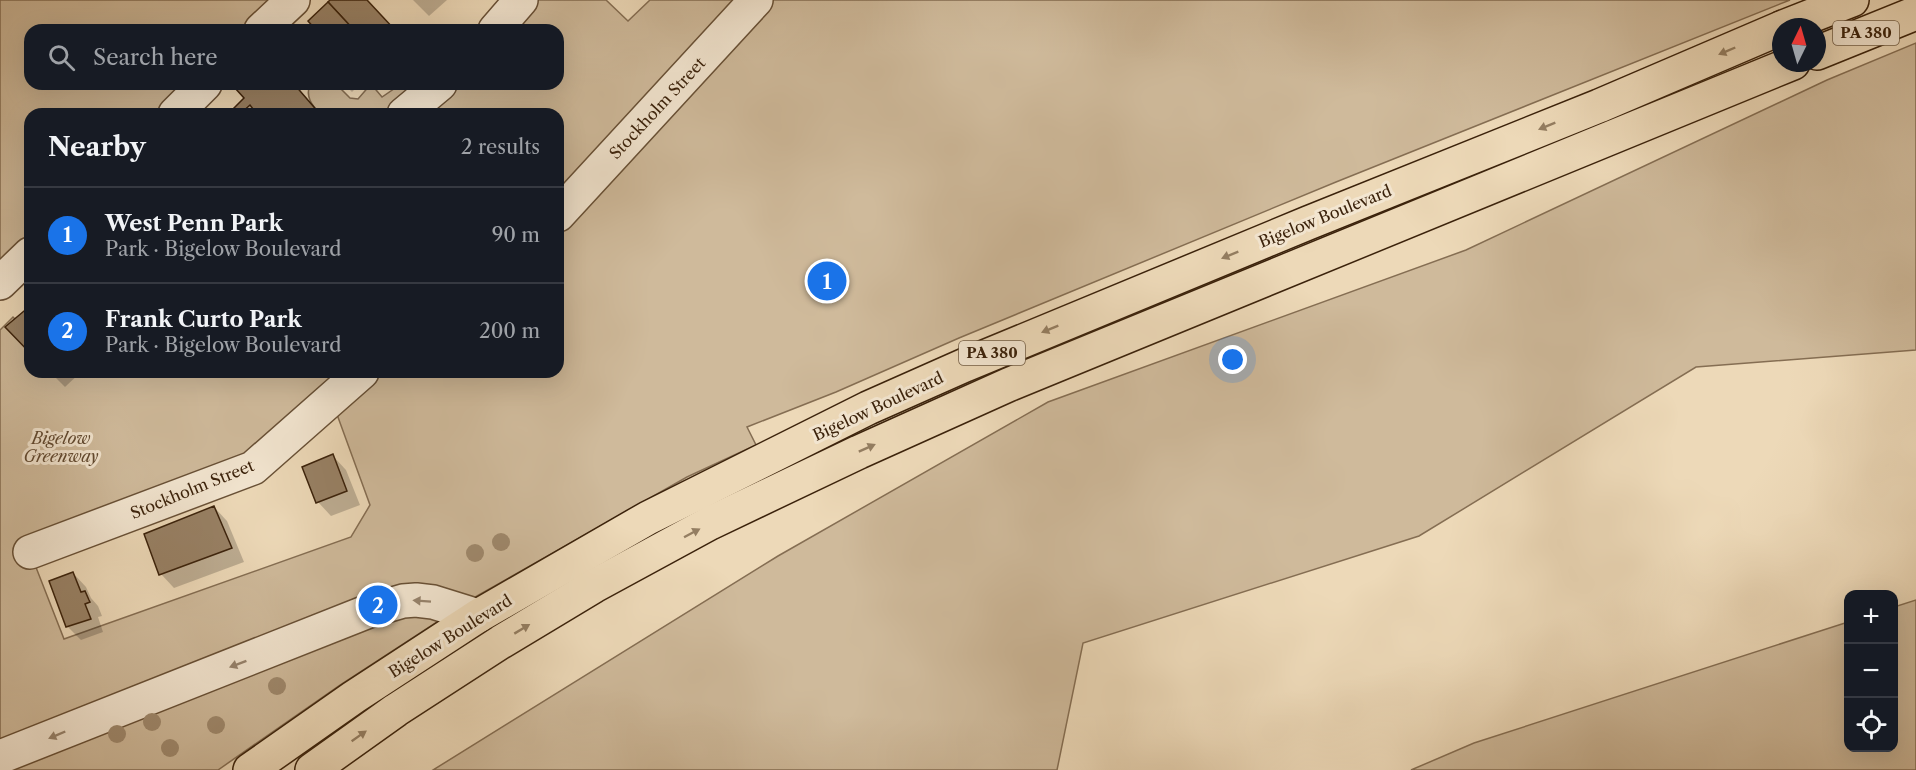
<!DOCTYPE html>
<meta charset="utf-8">
<style>
:root{--surface:#171b24;--page:#242831;--text:#f1f3f6;--muted:#9ea1a6;--line:#363941;--accent:#1a73e8}
body{margin:0;font-family:"Libre Caslon Text",serif;background:var(--page);color:var(--text)}
.controls{position:absolute;right:18px;bottom:18px;display:grid;overflow:hidden;border-radius:12px;box-shadow:0 6px 24px #0002}
.controls button{width:54px;height:54px;display:grid;place-items:center;padding:0;border:0;border-bottom:2px solid var(--line);background:var(--surface);color:var(--text);font:30px sans-serif}
.compass{position:absolute;left:1772px;top:18px;width:54px;height:54px;border-radius:50%;background:var(--surface);box-shadow:0 6px 24px #0002;rotate:5deg}
.you{position:absolute;left:1233px;top:360px;width:21px;height:21px;margin:-15px;border:4px solid #fff;border-radius:50%;background:#1a73e8;box-shadow:0 0 0 9px #1a73e833}
.badge{display:grid;place-items:center;width:39px;height:39px;border-radius:50%;background:var(--accent);color:#fff;font-size:20px;font-weight:700}
.pin{position:absolute;translate:-50% -50%;border:3px solid #fff;box-shadow:0 2px 6px #0006}
.list{margin:0;padding:0;list-style:none}
h2{display:flex;justify-content:space-between;align-items:center;height:78px;margin:0;padding:0 24px;font-size:26px}
h2 small{font-size:20px;font-weight:400;color:var(--muted)}
.list li{display:grid;grid-template-columns:39px 1fr auto;gap:18px;align-items:center;box-sizing:border-box;height:96px;padding:0 24px;border-top:2px solid var(--line)}
.list b{display:block;font-size:22px;white-space:nowrap}
.list p{margin:0;font-size:20px;white-space:nowrap;color:var(--muted)}
.list em{font-size:20px;font-style:normal;color:var(--muted)}
.icon{flex:none;width:33px;height:33px;fill:none;stroke:currentColor;stroke-width:2;stroke-linecap:round;stroke-linejoin:round}
.map{position:relative;flex:none;width:1916px;height:770px;overflow:hidden}
.search{position:absolute;background:var(--surface);box-shadow:0 6px 24px #0002;left:24px;top:24px;width:540px;height:66px;display:flex;align-items:center;gap:15px;box-sizing:border-box;padding:0 21px;border-radius:18px;color:var(--muted);font-size:22px}
.panel{position:absolute;background:var(--surface);box-shadow:0 6px 24px #0002;left:24px;top:108px;width:540px;height:270px;border-radius:18px}
.map>svg:first-child{display:block}
.green{fill:#cfba9b;stroke:#856e53;stroke-width:1.5;fill-rule:evenodd}
.shadow{fill:#0003}
.building{fill:#988165;stroke:#3b220b;stroke-width:1.5}
.lines{fill:none;stroke-linecap:round;stroke-linejoin:round}
.minor-casing{stroke:#685036;stroke-width:36}
.major-casing{stroke:#3b220b;stroke-width:36}
.minor{stroke:#f3e6d1;stroke-width:33}
.major{stroke:#edd9b8;stroke-width:33}
.tree{fill:#9f896d}
.oneway{fill:#947e62}
.oneway2{fill:#97846e}
.labels{text-anchor:middle;stroke-width:6;stroke-linejoin:round;paint-order:stroke}
.shield{fill:#f3e6d1;stroke:#725d46;stroke-width:1.5}
.shield-label{font-size:15px;font-weight:bold;fill:#3b220b}
.street-label{font-size:16px;fill:#3b220b;stroke:#f3e6d1}
.park-label{font-size:16px;font-style:italic;fill:#60482f;stroke:#f3e6d1}
</style>
<div class="map">
<svg width="1916" height="770" viewBox="0 0 1916 770">
<rect width="100%" height="100%" fill="#edd9b8"/>
<filter id="stains"><feTurbulence type="fractalNoise" baseFrequency=".00333" numOctaves="4"/><feColorMatrix values="0 0 0 0 .2 0 0 0 0 .09 0 0 0 0 .02 0 0 0 .5 -.17"/></filter>
<radialGradient id="worn" r=".72"><stop offset=".6" stop-color="#630" stop-opacity="0"/><stop offset="1" stop-color="#630" stop-opacity=".3"/></radialGradient>
<g class="green">
<polygon points="0,0 293,0 261,30 30,30 30,84 205,84 175,114 30,114 30,279 27,276 0,298"/>
<path d="M521,0H606L628,21L650,0H1790L1336,182L959,338L836,392L747,427L756,445L687,477L477,596L340,685L218,770H0V330L13,317L30,334V372H558V114H404L440,84H558V30H495ZM331,398L370,505L351,537L64,639L30,552L253,468Z"/>
<polygon points="1916,43 1916,350 1696,367 1419,536 1083,643 1057,770 433,770 778,556 1048,402 1466,250 1827,80"/>
<path d="M310,84H336L350,98L358,99L371,84L382,97L398,86L397,84H423L388,114H320C312,105 305,97 310,84Z"/>
<polygon points="1916,600 1916,770 1411,770 1474,743 1848,622 1848,748 1894,748 1894,607"/>
</g>
<g class="shadow">
<polygon points="413,0 447,0 429,16"/>
<polygon points="242,84 294,84 320,114 238,114 246,99"/>
<polygon points="344,84 360,84 352,92"/>
<polygon points="50,372 81,372 65,387"/>
<polygon points="333,456 346,470 360,505 331,516 318,502"/>
<polygon points="214,507 227,521 244,562 174,588 161,574"/>
<polygon points="73,573 86,587 91,598 98,606 102,616 98,617 103,632 81,640 67,626"/>
</g>
<g class="building">
<polygon points="330,0 367,0 395,30 354,30 328,2"/>
<polygon points="328,2 354,30 316,30 308,21"/>
<polygon points="240,84 294,84 320,114 257,114 250,105 240,114 236,114 232,110 244,98 235,88"/>
<polygon points="30,306 30,353 5,327"/>
<polygon points="333,454 347,491 316,503 302,467"/>
<polygon points="214,506 232,548 159,575 144,534"/>
<polygon points="73,572 81,592 85,591 89,600 90,602 85,604 91,619 66,627 49,581"/>
</g>
<g class="lines">
<g class="minor-casing">
<g id="minor">
<polyline points="261,30 293,0"/>
<polyline points="495,30 521,0"/>
<polyline points="175,114 205,84"/>
<polyline points="404,114 440,84"/>
<polyline points="558,215 756,0"/>
<polyline points="0,283 30,254"/>
<polyline points="30,552 253,468 362,372"/>
<polyline points="0,757 369,611 403,601 416,600 433,602 478,616"/>
</g>
</g>
<g class="major-casing">
<g id="major">
<polyline points="1783,27 1852,0"/>
<polyline points="1817,53 1916,13"/>
<polyline points="250,770 354,697 478,616 648,518 868,408 965,365 1308,223 1599,106 1781,28"/>
<polyline points="312,770 396,710 501,642 594,586 710,523 859,452 1008,385 1793,63"/>
</g>
</g>
<use href="#minor" class="minor"/>
<use href="#major" class="major"/>
</g>
<g class="tree">
<circle cx="501" cy="542" r="9"/>
<circle cx="475" cy="553" r="9"/>
<circle cx="277" cy="686" r="9"/>
<circle cx="152" cy="722" r="9"/>
<circle cx="216" cy="725" r="9"/>
<circle cx="117" cy="734" r="9"/>
<circle cx="170" cy="748" r="9"/>
</g>
<defs><path id="oneway-solid" d="M-6-.8H1V-3.2L6.5 0L1 3.2V.8H-6Z" transform="scale(1.5)"/></defs>
<g class="oneway">
<use href="#oneway-solid" transform="translate(1727 51) rotate(157)"/>
<use href="#oneway-solid" transform="translate(1547 126) rotate(158)"/>
<use href="#oneway-solid" transform="translate(1230 255) rotate(158)"/>
<use href="#oneway-solid" transform="translate(1050 329) rotate(158)"/>
<use href="#oneway-solid" transform="translate(867 448) rotate(-24)"/>
<use href="#oneway-solid" transform="translate(692 533) rotate(-28)"/>
<use href="#oneway-solid" transform="translate(522 629) rotate(-31)"/>
<use href="#oneway-solid" transform="translate(359 736) rotate(-35)"/>
</g>
<g class="oneway2">
<use href="#oneway-solid" transform="translate(422 601) rotate(-176)"/>
<use href="#oneway-solid" transform="translate(238 664) rotate(159)"/>
<use href="#oneway-solid" transform="translate(57 735) rotate(157)"/>
</g>
<g class="labels">
<g class="shield">
<rect x="1833" y="21" width="66" height="24" rx="4.5"/>
<rect x="959" y="341" width="66" height="24" rx="4.5"/>
</g>
<g class="shield-label">
<text x="1866" y="38">PA 380</text>
<text x="992" y="358">PA 380</text>
</g>
<g class="street-label">
<text transform="translate(657 108) rotate(-47)" y="6">Stockholm Street</text>
<text transform="translate(1325 216) rotate(-22)" y="6">Bigelow Boulevard</text>
<text transform="translate(878 406) rotate(-25)" y="6">Bigelow Boulevard</text>
<text transform="translate(192 489) rotate(-22)" y="6">Stockholm Street</text>
<text transform="translate(450 636) rotate(-32)" y="6">Bigelow Boulevard</text>
</g>
<g class="park-label">
<text x="61" y="444">Bigelow<tspan x="61" dy="18">Greenway</tspan></text>
</g>
</g>
<rect width="100%" height="100%" filter="url(#stains)"/>
<rect width="100%" height="100%" fill="url(#worn)"/>
</svg>
<div class="controls">
<button>+</button>
<button>−</button>
<button><svg class="icon" aria-label="locate" viewBox="0 0 24 24"><circle cx="12" cy="12" r="6"/><path d="M12 2v4M12 18v4M2 12h4M18 12h4"/></svg></button>
</div>
<svg class="compass" viewBox="-18 -18 36 36"><path d="M0-13l5 13h-10z" fill="#e53935"/><path d="M0 13l5-13h-10z" fill="#9ea1a6"/></svg>
<div class="you"></div>
<div class="pin badge" style="left:827px;top:281px">1</div>
<div class="pin badge" style="left:378px;top:605px">2</div>
<div class="search"><svg class="icon" aria-label="search" viewBox="0 0 24 24"><circle cx="10" cy="10" r="6"/><path d="M15 15l6 6"/></svg>Search here</div>
<section class="panel">
<h2>Nearby<small>2 results</small></h2>
<ul class="list">
<li><span class="badge">1</span><div><b>West Penn Park</b><p>Park · Bigelow Boulevard</p></div><em>90 m</em></li>
<li><span class="badge">2</span><div><b>Frank Curto Park</b><p>Park · Bigelow Boulevard</p></div><em>200 m</em></li>
</ul>
</section>
</div>
